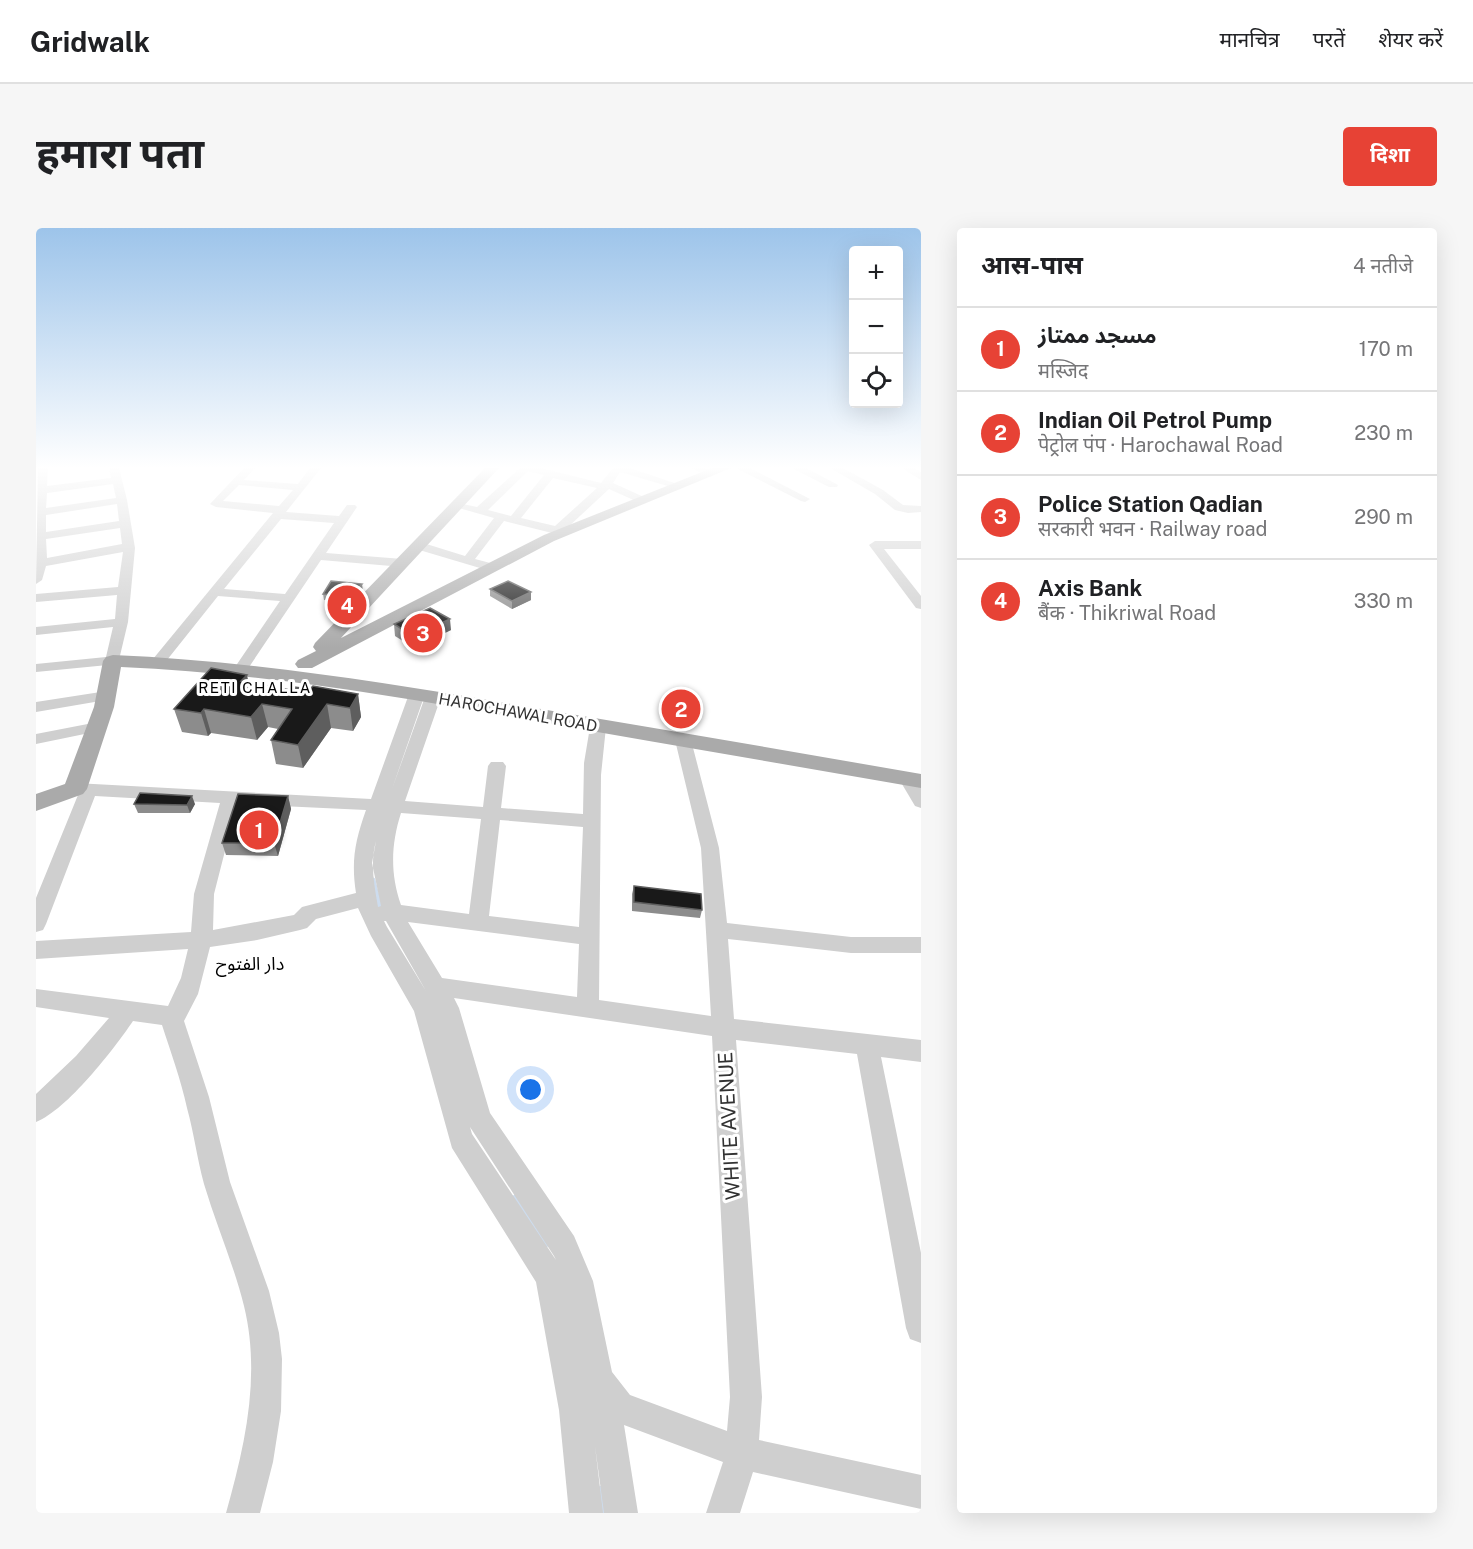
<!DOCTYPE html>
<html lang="hi">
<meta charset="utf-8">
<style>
:root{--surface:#fff;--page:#f6f6f6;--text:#202124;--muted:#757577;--line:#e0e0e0;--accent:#e74235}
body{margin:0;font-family:"Public Sans","Noto Sans Arabic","Noto Sans Devanagari",sans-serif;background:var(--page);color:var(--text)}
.controls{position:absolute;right:18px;top:18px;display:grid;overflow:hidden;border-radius:6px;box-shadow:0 6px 24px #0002}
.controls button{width:54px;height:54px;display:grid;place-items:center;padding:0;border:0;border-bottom:2px solid var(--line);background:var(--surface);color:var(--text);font:30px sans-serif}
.you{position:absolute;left:495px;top:862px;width:21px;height:21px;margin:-15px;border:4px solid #fff;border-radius:50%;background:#1a73e8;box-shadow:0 0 0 9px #1a73e833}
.badge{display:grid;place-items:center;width:39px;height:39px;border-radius:50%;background:var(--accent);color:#fff;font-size:20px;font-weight:700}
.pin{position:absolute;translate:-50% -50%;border:3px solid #fff;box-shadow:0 2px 6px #0006}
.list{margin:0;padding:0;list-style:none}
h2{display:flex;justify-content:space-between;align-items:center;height:78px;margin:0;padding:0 24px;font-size:26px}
h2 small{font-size:20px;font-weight:400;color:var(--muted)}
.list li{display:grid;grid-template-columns:39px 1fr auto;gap:18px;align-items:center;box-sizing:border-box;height:84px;padding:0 24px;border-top:2px solid var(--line)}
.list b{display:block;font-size:22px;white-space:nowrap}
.list p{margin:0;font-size:20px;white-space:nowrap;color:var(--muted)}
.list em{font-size:20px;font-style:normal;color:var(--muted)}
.icon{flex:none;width:33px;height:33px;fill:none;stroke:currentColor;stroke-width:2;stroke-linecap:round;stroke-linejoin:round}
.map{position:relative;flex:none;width:885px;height:1285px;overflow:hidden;border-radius:6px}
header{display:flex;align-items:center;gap:36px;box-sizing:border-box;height:84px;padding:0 30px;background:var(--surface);border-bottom:2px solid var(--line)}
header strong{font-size:28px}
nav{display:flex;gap:33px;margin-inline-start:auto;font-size:21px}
.intro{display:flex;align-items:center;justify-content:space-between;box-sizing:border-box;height:144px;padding:0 36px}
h1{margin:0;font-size:42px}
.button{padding:15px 27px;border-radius:6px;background:var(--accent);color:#fff;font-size:21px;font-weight:700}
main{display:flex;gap:36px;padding:0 36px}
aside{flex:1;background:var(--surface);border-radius:6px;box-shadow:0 6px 24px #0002}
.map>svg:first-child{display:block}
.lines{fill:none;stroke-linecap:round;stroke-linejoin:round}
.stream-far1{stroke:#cddcee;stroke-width:5}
.stream{stroke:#cddcee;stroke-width:8}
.minor{fill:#cfcfcf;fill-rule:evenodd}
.major{fill:#aaa;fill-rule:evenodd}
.wall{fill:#8c8c8c}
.shaded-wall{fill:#5e5e5e}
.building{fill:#191919;stroke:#5e5e5e;stroke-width:1.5}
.labels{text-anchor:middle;stroke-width:6;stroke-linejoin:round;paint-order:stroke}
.far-neighbourhood-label{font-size:15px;letter-spacing:1.5px;fill:#000;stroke:#fff}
.street-label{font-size:16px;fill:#323232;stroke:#fff}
.neighbourhood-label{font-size:18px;fill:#000;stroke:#fff}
.near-street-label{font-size:20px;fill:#323232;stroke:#fff}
</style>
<header>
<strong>Gridwalk</strong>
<nav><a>मानचित्र</a><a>परतें</a><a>शेयर करें</a></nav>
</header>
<div class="intro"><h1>हमारा पता</h1><a class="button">दिशा</a></div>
<main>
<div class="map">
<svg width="885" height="1285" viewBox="0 0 885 1285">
<rect width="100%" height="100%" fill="#fff"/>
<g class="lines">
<polyline class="stream-far1" points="337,652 344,680"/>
<g class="stream">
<polyline points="479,971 510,1015"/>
<polyline points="565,1262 567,1285"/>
</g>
<g class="minor">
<path d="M2,240H12L11,258L75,250L73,240H83L91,272L99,320L92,394L82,436L0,444V436L70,429L77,399L0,407V399L79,391L81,367L0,374V366L82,359L87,324L10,338L6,352L0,356ZM77,256L80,270L10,280L11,265ZM81,276L83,293L10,304V287ZM84,300L86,316L11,330L10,311Z"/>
<path d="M208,240H219L208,252L262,256L274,240H285L250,284L303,288L311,277H319L321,279L290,325L367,331L373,335L367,339L285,332L209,445L204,446L197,442L244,373L182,368L127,437H117L115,434L117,431L237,285L180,279L174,276ZM203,257L257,262L243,278L187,273ZM245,291L298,295L249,366L188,361Z"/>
<path d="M484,240H505L565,255L577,240H594L647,258L642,261L584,244L577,255L610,270V274H602L573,261L530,301L534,304L528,308L468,293L439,331L458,336L460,339L454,343L380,321L378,318L384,314L429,328L458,290L416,278L422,275L441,279ZM492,243L508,247L475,288L452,282ZM517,250L561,260L519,298L485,290Z"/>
<polygon points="655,240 669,240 679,246 674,249"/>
<polygon points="700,240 714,240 774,271 769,274 765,273"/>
<polygon points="756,240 770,240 802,257 801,259 793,259"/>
<polygon points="794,240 807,240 847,262 867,277 885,278 885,284 872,285 859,282 839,266"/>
<polygon points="866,240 878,240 885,244 885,252"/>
<polygon points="839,313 885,313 885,321 848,321 885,368 885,381 880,380 833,317"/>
<path d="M381,461L389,466L356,561L389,469L397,464L405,469L369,573L447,579L452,538L455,534H467L470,538L465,580L547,586L548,535L554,499L562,494L570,499L565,547L563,772L675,788L665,620L639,512L647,507L655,512L683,620L691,695L815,709H885V725H815L692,711L698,791L885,812V834L845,829L885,1025V1115L874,1111L870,1100L821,826L700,812L726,1169L723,1212L885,1247V1281L717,1244L704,1285H670L687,1234L588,1197L602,1285H568L559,1218L567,1285H533L523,1182L500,1054L416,920L378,783L335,708L322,680L280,691L271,700L264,702L221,712L174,719L162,766L148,793L173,869L194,954L233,1063L243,1105L246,1131L245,1183L237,1234L224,1285H190C209,1218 225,1147 208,1078C198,1037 180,997 168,956C161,931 158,905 151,880C145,852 135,825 126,797L97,793C78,821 31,882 0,894V866L40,828L73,790L0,779V761L132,778L145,750L152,721L0,731V713L155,704L158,666L184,575L59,568L10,696L7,702L0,704V670L42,567L33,565L30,561L33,557L39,555L335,571L373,466ZM201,576L330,582C319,613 315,633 320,665L266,679L258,687L177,702L178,666ZM365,585L445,591L433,686L365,677C354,646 355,616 365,585ZM464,592L547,599L543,699L453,688ZM340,613L336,635L345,678L342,679C338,656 334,635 340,613ZM348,693H350L390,763L351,699ZM372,694L543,716L541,769L406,750ZM418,770L676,808L694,1169L691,1203L594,1167L576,1144L557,1053L538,1008L454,885L423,780ZM434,899L518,1028L520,1032L436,906Z"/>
<polygon points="71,463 79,468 76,471 0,484 0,474"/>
<polygon points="62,494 70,499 68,502 0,516 0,506"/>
<polygon points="872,545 878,547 885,558 885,580 879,578 863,551 866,547"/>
</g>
<g class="major">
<polygon points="449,240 463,240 305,410 508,307 676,240 695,240 518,313 276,440 262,440 259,436 262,432 280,423 277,419 279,415"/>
<path d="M77,427C221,433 363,457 505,481C631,502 758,524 885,546V560C758,538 631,516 504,494C365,469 227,445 85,439L78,479L51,561L47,566L0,583V566L29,556L58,479L67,433L70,429Z"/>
</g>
</g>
<g class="wall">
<polygon points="454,361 495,364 495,372 476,381 454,368"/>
<polygon points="327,363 309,381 301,380 301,373 288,372 287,366"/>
<polygon points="358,396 415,402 378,420 359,408"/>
<polygon points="213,454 255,462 274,461 322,466 325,489 317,503 295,500 267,540 240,536 235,512 242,501 232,499 221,512 175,505 172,508 146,504 138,481"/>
<polygon points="252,568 255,581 242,628 190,627 186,615"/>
<polygon points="98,576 159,576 154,585 102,585"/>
<polygon points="598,658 666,682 664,690 596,683 596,666"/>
</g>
<g class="shaded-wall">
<polygon points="326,356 327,363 309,381 308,374"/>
<polygon points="495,364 495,372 476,381 476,373"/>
<polygon points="414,391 415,402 378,420 377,408"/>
<polygon points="211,447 216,470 205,453"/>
<polygon points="322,466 325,489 317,503 314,480"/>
<polygon points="226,476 232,499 221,512 215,489"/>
<polygon points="291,476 295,500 267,540 262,517"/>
<polygon points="168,481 175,505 172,508 165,485"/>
<polygon points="156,568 159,576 154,585 151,577"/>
<polygon points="252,568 255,581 242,628 238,615"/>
</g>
<g class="building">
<polygon points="295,353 326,356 308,374 300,374 305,367 287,366"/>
<polygon points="472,353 495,364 476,373 454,361"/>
<polygon points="394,380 414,391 377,408 358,396"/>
<polygon points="175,440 211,447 205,453 255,462 258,459 274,461 277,458 322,466 314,480 291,476 262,517 235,512 256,481 226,476 215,489 168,481 165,485 138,481"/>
<polygon points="104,565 156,568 151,577 98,576"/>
<polygon points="202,566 252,568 238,615 186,615"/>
<polygon points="598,658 665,666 666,682 598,674"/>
</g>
<linearGradient id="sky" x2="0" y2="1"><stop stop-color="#9dc4ea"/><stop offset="0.57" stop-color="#fff"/><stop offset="1" stop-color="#fff" stop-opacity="0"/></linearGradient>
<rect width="885" height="420" fill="url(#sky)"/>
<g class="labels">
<g class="far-neighbourhood-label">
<text x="219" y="465">RETI CHALLA</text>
</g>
<g class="street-label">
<text transform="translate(482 484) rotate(10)" y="6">HAROCHAWAL ROAD</text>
</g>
<g class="neighbourhood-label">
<text x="214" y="742">دار الفتوح</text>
</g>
<g class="near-street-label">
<text transform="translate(693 898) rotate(-93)" y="7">WHITE AVENUE</text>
</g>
</g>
</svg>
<div class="controls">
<button>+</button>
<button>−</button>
<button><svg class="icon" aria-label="locate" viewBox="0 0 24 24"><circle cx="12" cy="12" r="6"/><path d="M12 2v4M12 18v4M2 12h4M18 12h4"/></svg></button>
</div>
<div class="you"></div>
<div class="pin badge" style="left:223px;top:602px">1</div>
<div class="pin badge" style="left:645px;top:481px">2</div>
<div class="pin badge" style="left:387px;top:405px">3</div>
<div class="pin badge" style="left:311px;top:377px">4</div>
</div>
<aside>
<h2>आस-पास<small>4 नतीजे</small></h2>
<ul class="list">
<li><span class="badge">1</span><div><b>مسجد ممتاز</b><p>मस्जिद</p></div><em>170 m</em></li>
<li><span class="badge">2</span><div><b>Indian Oil Petrol Pump</b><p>पेट्रोल पंप · Harochawal Road</p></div><em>230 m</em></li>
<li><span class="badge">3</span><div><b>Police Station Qadian</b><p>सरकारी भवन · Railway road</p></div><em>290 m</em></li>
<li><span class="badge">4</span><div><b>Axis Bank</b><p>बैंक · Thikriwal Road</p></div><em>330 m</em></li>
</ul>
</aside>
</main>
